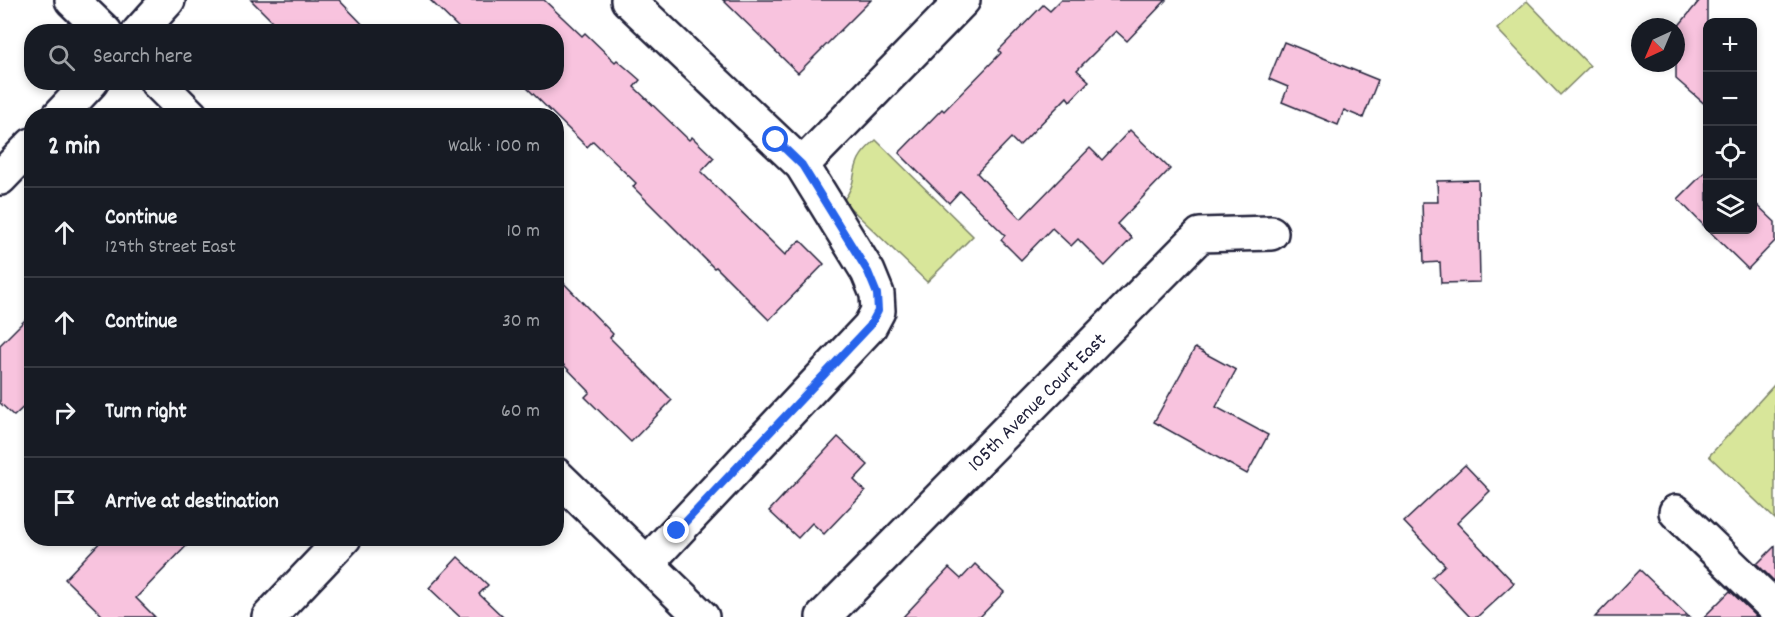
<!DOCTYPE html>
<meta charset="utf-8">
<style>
:root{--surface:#171b24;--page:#20242c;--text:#f1f3f6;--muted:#9ea1a6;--line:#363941}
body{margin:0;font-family:Dekko,sans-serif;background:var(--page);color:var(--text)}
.controls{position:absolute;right:18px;top:18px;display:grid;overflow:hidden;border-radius:12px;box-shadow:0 3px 9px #0003}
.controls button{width:54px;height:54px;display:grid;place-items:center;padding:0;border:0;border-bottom:2px solid var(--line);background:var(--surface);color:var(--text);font:30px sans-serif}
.compass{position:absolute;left:1631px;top:18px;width:54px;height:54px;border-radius:50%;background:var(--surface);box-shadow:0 3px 9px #0003;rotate:224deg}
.stop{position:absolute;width:18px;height:18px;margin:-14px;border:4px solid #2563eb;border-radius:50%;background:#fff}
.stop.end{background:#2563eb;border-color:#fff;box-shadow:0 2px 6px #0008}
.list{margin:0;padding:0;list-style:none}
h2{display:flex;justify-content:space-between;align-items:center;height:78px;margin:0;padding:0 24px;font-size:26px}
h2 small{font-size:20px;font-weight:400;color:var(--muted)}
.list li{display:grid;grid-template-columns:39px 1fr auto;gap:18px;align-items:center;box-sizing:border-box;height:90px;padding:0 24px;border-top:2px solid var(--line)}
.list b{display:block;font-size:22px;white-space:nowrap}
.list p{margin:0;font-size:20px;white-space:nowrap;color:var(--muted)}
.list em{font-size:20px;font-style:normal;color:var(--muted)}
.icon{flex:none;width:33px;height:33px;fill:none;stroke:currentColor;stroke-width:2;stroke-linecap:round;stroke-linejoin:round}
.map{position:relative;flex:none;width:1775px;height:617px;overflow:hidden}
.search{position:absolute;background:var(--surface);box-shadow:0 3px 9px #0003;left:24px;top:24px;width:540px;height:66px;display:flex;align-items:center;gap:15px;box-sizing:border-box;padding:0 21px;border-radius:24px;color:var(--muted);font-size:22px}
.panel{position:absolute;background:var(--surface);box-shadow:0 3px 9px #0003;left:24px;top:108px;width:540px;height:438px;border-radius:24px}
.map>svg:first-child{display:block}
.green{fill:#d8e69a;stroke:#7d846a;stroke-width:1.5}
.building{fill:#f8c3de;stroke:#22223b;stroke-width:1.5}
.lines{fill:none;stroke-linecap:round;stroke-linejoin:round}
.minor-casing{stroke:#22223b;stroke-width:38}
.minor{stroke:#fff;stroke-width:33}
.route{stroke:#2563eb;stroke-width:8}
.labels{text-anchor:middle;stroke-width:4.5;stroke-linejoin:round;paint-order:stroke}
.street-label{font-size:20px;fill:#22223b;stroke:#fff}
</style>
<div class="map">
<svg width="1775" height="617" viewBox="0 0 1775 617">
<rect width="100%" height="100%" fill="#fff"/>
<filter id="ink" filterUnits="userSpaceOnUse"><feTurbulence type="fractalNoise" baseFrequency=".0167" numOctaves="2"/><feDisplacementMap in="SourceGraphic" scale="12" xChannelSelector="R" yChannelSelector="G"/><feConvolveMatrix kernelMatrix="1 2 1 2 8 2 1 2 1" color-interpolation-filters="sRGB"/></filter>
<g filter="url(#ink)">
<g class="green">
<polygon points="1527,1 1590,66 1560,95 1497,29"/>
<path d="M876,140L973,236L927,282L843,201C857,183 851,176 859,159C863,151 870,145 876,140Z"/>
<polygon points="1775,384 1775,519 1709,456"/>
</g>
<g class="building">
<polygon points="251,0 339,0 370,32 283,32"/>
<polygon points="430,0 544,0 582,36 585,33 615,62 617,60 640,80 634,87 689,140 692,137 714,158 701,172 785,255 800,240 824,264 769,320 716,267 714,268 633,187 636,183 593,141 587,147 521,82 556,82 556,32 463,32"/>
<polygon points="723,0 871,0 798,73"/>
<polygon points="1061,0 1166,0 1127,41 1116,31 1077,70 1089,81 1070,101 1067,97 1019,146 1011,138 977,173 1021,219 1090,148 1102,160 1130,130 1170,169 1117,224 1132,238 1105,266 1078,239 1071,246 1052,228 1021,260 1001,240 1005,235 960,191 949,203 899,153 942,109 944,111 1001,53 999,50 1043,5 1050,11"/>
<polygon points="1700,0 1707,0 1707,106 1676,79 1676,29"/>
<polygon points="1284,42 1378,80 1363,118 1344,110 1338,125 1282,102 1288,87 1269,79"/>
<polygon points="1707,170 1707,229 1678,199"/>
<polygon points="1478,180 1480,282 1441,283 1440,262 1424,263 1422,202 1438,202 1437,181"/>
<polygon points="1752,200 1775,222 1775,241 1748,269 1708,230 1752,230"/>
<polygon points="556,275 613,334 610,338 672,400 631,442 585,397 590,392 556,357"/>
<polygon points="32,313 32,399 14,416 0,403 0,345"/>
<polygon points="1195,348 1236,370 1216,407 1268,435 1247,474 1154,422"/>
<polygon points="838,437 868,465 854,480 865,491 824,534 812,523 798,538 769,511"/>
<polygon points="1465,465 1490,491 1457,523 1514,583 1477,617 1470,617 1432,577 1445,565 1404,522"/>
<polygon points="104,538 194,538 136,598 155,617 104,617 65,579"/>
<polygon points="1775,546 1775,582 1757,564"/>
<polygon points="458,557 488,585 479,594 503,617 460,617 429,588"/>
<polygon points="975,564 1004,592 980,617 903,617 949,568 961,579"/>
<polygon points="1640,570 1689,617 1595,617"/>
<polygon points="1730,591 1757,617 1704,617"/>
</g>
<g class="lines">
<g class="minor-casing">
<g id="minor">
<polyline points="72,0 105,32"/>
<polyline points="628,0 802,165 868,272 877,294 878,311 870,326 647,563"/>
<polyline points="139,32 168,0"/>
<polyline points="157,82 191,116"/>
<polyline points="59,116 91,82"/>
<polyline points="802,165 963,0"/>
<polyline points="0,178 32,145"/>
<polyline points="556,475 702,617"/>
<polyline points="1676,512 1775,608"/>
<polyline points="269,617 344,538"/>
<polyline points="823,617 1200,235 1271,233"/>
</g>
</g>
<use href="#minor" class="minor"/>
</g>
</g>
<g class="lines" filter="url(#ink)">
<polyline class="route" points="677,531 870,326 878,311 877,294 868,272 802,165 776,140"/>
</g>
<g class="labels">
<g class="street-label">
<text transform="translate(1036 401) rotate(-45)" y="7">105th Avenue Court East</text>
</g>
</g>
</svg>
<div class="controls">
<button>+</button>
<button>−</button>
<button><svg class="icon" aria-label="locate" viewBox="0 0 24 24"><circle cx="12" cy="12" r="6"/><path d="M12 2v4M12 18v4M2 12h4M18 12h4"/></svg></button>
<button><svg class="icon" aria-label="layers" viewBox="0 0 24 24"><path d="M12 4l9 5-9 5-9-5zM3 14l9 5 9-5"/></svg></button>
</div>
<svg class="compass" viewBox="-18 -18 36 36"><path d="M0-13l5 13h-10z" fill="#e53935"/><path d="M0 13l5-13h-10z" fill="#9ea1a6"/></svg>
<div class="stop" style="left:776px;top:140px"></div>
<div class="stop end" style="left:677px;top:531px"></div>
<div class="search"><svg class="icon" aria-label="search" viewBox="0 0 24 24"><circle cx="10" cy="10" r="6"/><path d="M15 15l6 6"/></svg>Search here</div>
<section class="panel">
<h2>2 min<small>Walk · 100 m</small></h2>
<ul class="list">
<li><svg class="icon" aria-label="ahead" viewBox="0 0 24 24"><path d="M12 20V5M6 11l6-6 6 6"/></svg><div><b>Continue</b><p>129th Street East</p></div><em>10 m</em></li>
<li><svg class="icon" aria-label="ahead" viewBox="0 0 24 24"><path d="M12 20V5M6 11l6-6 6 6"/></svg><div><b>Continue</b></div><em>30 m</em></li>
<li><svg class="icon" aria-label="right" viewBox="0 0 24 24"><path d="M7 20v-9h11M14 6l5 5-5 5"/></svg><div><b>Turn right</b></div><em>60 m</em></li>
<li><svg class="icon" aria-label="arrive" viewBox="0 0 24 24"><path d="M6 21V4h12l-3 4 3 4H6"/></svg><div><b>Arrive at destination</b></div></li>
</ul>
</section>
</div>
